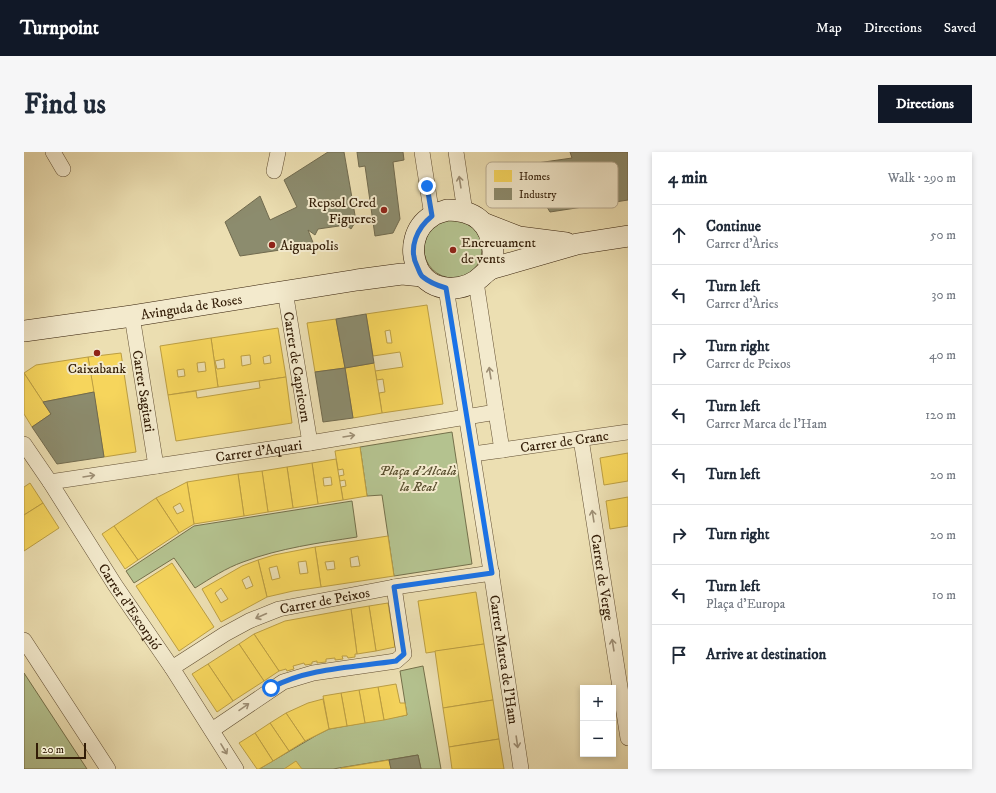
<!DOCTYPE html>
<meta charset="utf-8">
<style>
:root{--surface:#fff;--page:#f6f6f7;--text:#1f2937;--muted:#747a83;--line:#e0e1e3;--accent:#111827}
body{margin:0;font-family:"IM FELL DW Pica",serif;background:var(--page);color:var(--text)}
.controls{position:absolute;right:12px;bottom:12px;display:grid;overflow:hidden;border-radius:0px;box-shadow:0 2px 6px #0003}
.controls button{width:36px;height:36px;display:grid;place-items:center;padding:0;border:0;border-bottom:1px solid var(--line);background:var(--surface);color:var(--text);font:20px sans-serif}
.scale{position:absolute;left:12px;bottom:10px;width:50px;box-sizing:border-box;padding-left:4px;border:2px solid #331d07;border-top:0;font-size:11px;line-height:14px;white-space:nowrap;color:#331d07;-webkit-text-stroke:3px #f3eacd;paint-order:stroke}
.stop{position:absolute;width:12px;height:12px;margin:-9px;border:3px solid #1a73e8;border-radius:50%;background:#fff}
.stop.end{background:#1a73e8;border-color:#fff;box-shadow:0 1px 4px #0008}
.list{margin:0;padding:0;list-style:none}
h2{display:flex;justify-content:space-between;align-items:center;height:52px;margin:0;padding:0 16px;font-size:17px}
h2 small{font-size:13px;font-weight:400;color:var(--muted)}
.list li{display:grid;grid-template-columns:26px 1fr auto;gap:12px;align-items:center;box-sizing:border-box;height:60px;padding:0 16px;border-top:1px solid var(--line)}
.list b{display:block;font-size:15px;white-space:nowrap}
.list p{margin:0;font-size:13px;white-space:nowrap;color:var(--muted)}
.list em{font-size:13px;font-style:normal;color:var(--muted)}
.icon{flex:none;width:22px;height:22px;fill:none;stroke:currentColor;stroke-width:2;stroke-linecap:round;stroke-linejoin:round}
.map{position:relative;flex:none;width:604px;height:617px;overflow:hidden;border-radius:0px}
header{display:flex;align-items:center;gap:24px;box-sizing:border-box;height:56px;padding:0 20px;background:var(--accent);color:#fff}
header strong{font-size:19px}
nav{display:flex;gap:22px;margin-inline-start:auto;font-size:14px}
.intro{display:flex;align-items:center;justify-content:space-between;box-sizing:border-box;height:96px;padding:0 24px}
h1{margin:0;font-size:28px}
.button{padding:10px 18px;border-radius:0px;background:var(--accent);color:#fff;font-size:14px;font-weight:700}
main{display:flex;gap:24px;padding:0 24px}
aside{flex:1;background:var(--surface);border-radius:0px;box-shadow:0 2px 6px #0003}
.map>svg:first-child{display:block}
.green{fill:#b4c28f;stroke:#74704b}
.homes{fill:#f6d55c;stroke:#bc9e42;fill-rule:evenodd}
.industry{fill:#8c8c6e;stroke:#716b4f}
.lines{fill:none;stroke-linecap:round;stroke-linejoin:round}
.street-casing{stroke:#614e32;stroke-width:16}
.secondary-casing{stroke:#331d07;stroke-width:22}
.street{stroke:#f3eacd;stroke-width:15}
.secondary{stroke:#f3eacd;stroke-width:21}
.oneway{stroke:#9d8e74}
.route{stroke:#1a73e8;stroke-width:5}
.poi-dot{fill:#8f2418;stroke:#f3eacd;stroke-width:1.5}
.labels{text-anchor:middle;stroke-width:4;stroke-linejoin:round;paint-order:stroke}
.poi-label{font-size:14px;fill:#331d07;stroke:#f3eacd;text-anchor:start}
.street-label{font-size:14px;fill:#331d07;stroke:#f3eacd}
.park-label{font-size:14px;font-style:italic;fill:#5a4f30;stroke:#f3eacd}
.key{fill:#f3eacd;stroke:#b9ac92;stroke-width:1}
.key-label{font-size:11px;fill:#331d07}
</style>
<header>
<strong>Turnpoint</strong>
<nav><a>Map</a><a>Directions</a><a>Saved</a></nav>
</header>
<div class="intro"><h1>Find us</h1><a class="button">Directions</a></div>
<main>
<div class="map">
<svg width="604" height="617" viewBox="0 0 604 617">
<rect width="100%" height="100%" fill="#ecdfb2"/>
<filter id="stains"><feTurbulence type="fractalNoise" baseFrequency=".005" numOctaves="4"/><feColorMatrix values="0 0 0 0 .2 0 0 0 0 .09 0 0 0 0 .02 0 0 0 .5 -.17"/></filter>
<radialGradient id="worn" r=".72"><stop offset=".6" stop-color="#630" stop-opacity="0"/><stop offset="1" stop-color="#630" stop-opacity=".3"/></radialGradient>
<g class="green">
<circle cx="429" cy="97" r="29"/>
<polygon points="428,280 448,412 370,424 358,343 343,344 336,295"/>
<path d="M328,349L333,385C295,391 256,396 219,410C202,416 187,426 171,436L150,406L110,431L102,419L170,374Z"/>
<polygon points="399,514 417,617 397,617 394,603 309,617 235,617 293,583 305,577 383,563 376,519"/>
<polygon points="0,521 63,617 0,617"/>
</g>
<g class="homes">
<path d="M403,153L419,252L358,261L355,241L361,240L359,227L353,228L351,219L379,215L376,200L349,204L342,162ZM366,178L368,191H363L361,179Z"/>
<polygon points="312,167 321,216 291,220 283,171"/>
<path d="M254,176L262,225L194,235L187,186ZM226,203L227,212L218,214L217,204ZM246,203L247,211L240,212L239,205ZM200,207L201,216L193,217L191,209Z"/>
<path d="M187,186L194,235L144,243L136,194ZM181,210L182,219L174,220L173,211ZM160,217L161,224L154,225L153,218Z"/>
<polygon points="97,201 112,300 80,305 64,205"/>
<polygon points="64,205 70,240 19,250 0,221 12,213"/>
<polygon points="350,211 358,261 329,266 321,216"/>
<polygon points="0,221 27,262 8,275 0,262"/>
<polygon points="262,225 268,271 152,289 144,243 172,239 173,246 236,236 235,229"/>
<polygon points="336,295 343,344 319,348 317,335 322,334 321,328 316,329 315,324 320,323 319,317 314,318 311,299"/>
<polygon points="604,301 604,329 580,333 576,306"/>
<path d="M312,307L319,348L294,352L288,311ZM307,325L308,333L300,334L299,326Z"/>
<polygon points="288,311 294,352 269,356 263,315"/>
<polygon points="263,315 269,356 244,360 238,319"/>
<polygon points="238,319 244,360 220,364 214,322"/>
<polygon points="214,322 220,364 170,372 163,330"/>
<path d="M163,330L170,372L155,381L132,346ZM156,351L160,359L153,362L149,355Z"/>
<polygon points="6,331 19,351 0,363 0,335"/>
<polygon points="604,345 604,374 586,377 582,349"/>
<polygon points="132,346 155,381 114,408 90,374"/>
<polygon points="19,351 35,376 0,399 0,363"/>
<polygon points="90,374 114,408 101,417 78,382"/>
<path d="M364,384L370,424L297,435L291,395ZM334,404L336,414L327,415L326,406ZM310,409L311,417L303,418L301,410Z"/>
<path d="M291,395L297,435L269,439L243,445L234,408L250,403ZM282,409L284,421L276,422L274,410ZM253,414L256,426L248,428L245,416Z"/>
<path d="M234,408L243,445L197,470L178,437L218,414ZM225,424L229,434L222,437L218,428ZM197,436L204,447L197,451L191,441Z"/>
<polygon points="148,411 190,475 155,499 112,434"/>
<polygon points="452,440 460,492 402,501 394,449"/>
<polygon points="364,451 371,495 352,499 345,454"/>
<polygon points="345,454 352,499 333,502 327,457"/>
<polygon points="327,457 333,502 331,502 331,505 324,506 323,504 318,504 319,507 311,508 311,506 302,507 302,510 293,511 293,509 288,510 288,512 281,513 280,511 269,514 270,517 263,519 262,517 255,519 230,482 261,469"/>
<polygon points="230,482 255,519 240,529 215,492"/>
<polygon points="215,492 240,529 209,549 184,512"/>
<polygon points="460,492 469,548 419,556 411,499"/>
<polygon points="184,512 209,549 193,560 168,522"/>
<polygon points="372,532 376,551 381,551 383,563 360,568 354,535"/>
<polygon points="354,535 360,568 341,571 335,538"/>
<polygon points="335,538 341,571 323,574 317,541"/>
<polygon points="317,541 323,574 305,577 299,544"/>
<polygon points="299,547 305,577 281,589 262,561 284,551"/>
<polygon points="469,548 475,587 425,595 419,556"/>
<polygon points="262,561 281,589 265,599 246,571"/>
<polygon points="246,571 265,599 249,609 231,581"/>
<polygon points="231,581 249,609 235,617 233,617 215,591"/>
<polygon points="475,587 480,617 428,617 425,595"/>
<polygon points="365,608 367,617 317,617 317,616"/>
<polygon points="272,609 278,617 260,617"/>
</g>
<g class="industry">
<polygon points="304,0 320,0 332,69 327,77 322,73 294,77 291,83 284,78 290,93 216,104 201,70 236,44 246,68 273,55 260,28"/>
<polygon points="333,0 379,0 380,8 369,10 376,67 369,81 351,84 341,14 335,15"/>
<polygon points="546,0 604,0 604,48 526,60 518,47 513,11 548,6"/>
<polygon points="342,162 350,211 321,216 312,167"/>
<polygon points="321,216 329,266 299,270 291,220"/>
<polygon points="70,240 80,305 33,312 8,275 27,262 19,250"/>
<polygon points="394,603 397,617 367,617 365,608"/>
</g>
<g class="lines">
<g class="street-casing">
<g id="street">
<polyline points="29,0 39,17"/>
<polyline points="398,0 408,64"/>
<polyline points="432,0 441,60"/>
<polyline points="250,19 254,0"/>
<polyline points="452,130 472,260"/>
<path id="s1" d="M422,136L469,432L497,617"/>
<path id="s2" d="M261,139L286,291"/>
<path id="s3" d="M108,164L132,314"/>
<path id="s4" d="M557,287L604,586"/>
<path id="s5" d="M0,292L26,330L91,433L148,516L212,617"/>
<path id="s6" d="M478,298L604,280"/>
<path id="s7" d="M26,330L286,291L472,260L478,298L449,302"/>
<polyline points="0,488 84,617"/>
<path id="s8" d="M148,516L201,482L225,469L255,457L370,435L468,421"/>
<polyline points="188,578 259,530 289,521 372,509 380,502 370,435"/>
</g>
</g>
<g class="secondary-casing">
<g id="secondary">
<path d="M423,58C450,58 467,70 469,99C469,105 468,112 466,117C464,119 461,121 459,123C441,141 407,142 394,117C385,98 390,75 408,64C412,61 418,60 423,58Z"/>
<polyline points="459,71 495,85 542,91"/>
<polyline points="466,117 553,92 604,84"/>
<path id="s9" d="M0,179L108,164L333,128L378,122L398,124"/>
</g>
</g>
<use href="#street" class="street"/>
<use href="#secondary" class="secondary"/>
</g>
<defs><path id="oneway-shaft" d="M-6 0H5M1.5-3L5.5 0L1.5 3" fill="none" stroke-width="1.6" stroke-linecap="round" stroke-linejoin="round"/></defs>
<g class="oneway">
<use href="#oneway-shaft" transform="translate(436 30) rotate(-99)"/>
<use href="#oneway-shaft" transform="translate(466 221) rotate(-99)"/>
<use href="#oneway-shaft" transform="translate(325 284) rotate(-9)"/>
<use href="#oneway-shaft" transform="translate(65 324) rotate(-9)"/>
<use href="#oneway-shaft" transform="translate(569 364) rotate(-99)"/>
<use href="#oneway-shaft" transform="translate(237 464) rotate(156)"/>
<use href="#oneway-shaft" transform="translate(589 493) rotate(-99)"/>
<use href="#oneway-shaft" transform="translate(220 555) rotate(-35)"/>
<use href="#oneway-shaft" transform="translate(493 590) rotate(82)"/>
<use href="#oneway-shaft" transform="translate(200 597) rotate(59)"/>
</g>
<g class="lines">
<path class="route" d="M247,536C282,516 333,515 372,509L380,502L370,435L468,421L422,136C415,134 405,130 399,125C396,123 395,118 393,114C384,96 393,76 408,64L403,34"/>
</g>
<g class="poi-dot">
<circle cx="360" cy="58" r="4"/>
<circle cx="248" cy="93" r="4"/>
<circle cx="429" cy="98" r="4"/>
<circle cx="73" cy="201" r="4"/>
</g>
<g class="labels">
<g class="poi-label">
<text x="352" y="55" text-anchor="end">Repsol Cred<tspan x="352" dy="16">Figueres</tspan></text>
<text x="437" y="95">Encreuament<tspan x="437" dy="16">de vents</tspan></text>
<text x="256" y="98">Aiguapolis</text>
<text x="73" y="221" text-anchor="middle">Caixabank</text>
</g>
<g class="street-label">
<text dy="5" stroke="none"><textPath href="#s9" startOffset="169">Avinguda de Roses</textPath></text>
<text dy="5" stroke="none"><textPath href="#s2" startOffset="77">Carrer de Capricorn</textPath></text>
<text dy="5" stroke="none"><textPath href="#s3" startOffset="76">Carrer Sagitari</textPath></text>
<text dy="5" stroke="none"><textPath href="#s6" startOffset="63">Carrer de Cranc</textPath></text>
<text dy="5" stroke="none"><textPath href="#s7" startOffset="211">Carrer d'Aquari</textPath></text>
<text dy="5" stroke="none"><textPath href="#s4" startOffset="140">Carrer de Verge</textPath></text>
<text dy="5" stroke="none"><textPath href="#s8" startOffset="169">Carrer de Peixos</textPath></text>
<text dy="5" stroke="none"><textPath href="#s5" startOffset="194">Carrer d'Escorpió</textPath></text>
<text dy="5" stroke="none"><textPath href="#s1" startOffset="376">Carrer Marca de l'Ham</textPath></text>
</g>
<g class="park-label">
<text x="394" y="323">Plaça d'Alcalà<tspan x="394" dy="16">la Real</tspan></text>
</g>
</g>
<rect x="462" y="10" width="132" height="46" rx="6" class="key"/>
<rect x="470" y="18" width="18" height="12" fill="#f6d55c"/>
<rect x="470" y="36" width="18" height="12" fill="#8c8c6e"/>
<g class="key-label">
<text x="495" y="28">Homes</text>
<text x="495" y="46">Industry</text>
</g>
<rect width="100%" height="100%" filter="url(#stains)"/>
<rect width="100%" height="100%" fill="url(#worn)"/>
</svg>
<div class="controls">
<button>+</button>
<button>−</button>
</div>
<div class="scale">20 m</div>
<div class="stop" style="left:247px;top:536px"></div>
<div class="stop end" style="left:403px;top:34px"></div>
</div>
<aside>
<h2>4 min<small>Walk · 290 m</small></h2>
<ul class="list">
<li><svg class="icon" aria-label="ahead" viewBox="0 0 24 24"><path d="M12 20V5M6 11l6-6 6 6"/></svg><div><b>Continue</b><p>Carrer d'Àries</p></div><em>50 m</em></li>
<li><svg class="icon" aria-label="left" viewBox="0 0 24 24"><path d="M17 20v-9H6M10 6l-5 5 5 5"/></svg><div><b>Turn left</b><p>Carrer d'Àries</p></div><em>30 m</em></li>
<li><svg class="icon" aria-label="right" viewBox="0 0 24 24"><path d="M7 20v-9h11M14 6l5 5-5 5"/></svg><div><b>Turn right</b><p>Carrer de Peixos</p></div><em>40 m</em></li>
<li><svg class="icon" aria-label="left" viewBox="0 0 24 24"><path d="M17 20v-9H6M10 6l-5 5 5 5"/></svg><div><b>Turn left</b><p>Carrer Marca de l'Ham</p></div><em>120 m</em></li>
<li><svg class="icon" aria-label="left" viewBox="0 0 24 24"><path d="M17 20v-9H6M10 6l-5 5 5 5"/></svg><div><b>Turn left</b></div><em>20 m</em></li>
<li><svg class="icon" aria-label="right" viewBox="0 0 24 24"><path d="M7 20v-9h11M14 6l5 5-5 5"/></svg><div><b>Turn right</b></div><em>20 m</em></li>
<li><svg class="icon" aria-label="left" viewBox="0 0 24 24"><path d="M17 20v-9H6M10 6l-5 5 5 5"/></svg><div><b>Turn left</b><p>Plaça d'Europa</p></div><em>10 m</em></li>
<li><svg class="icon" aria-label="arrive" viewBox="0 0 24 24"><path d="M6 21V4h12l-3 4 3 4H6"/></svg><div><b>Arrive at destination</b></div></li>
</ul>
</aside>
</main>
